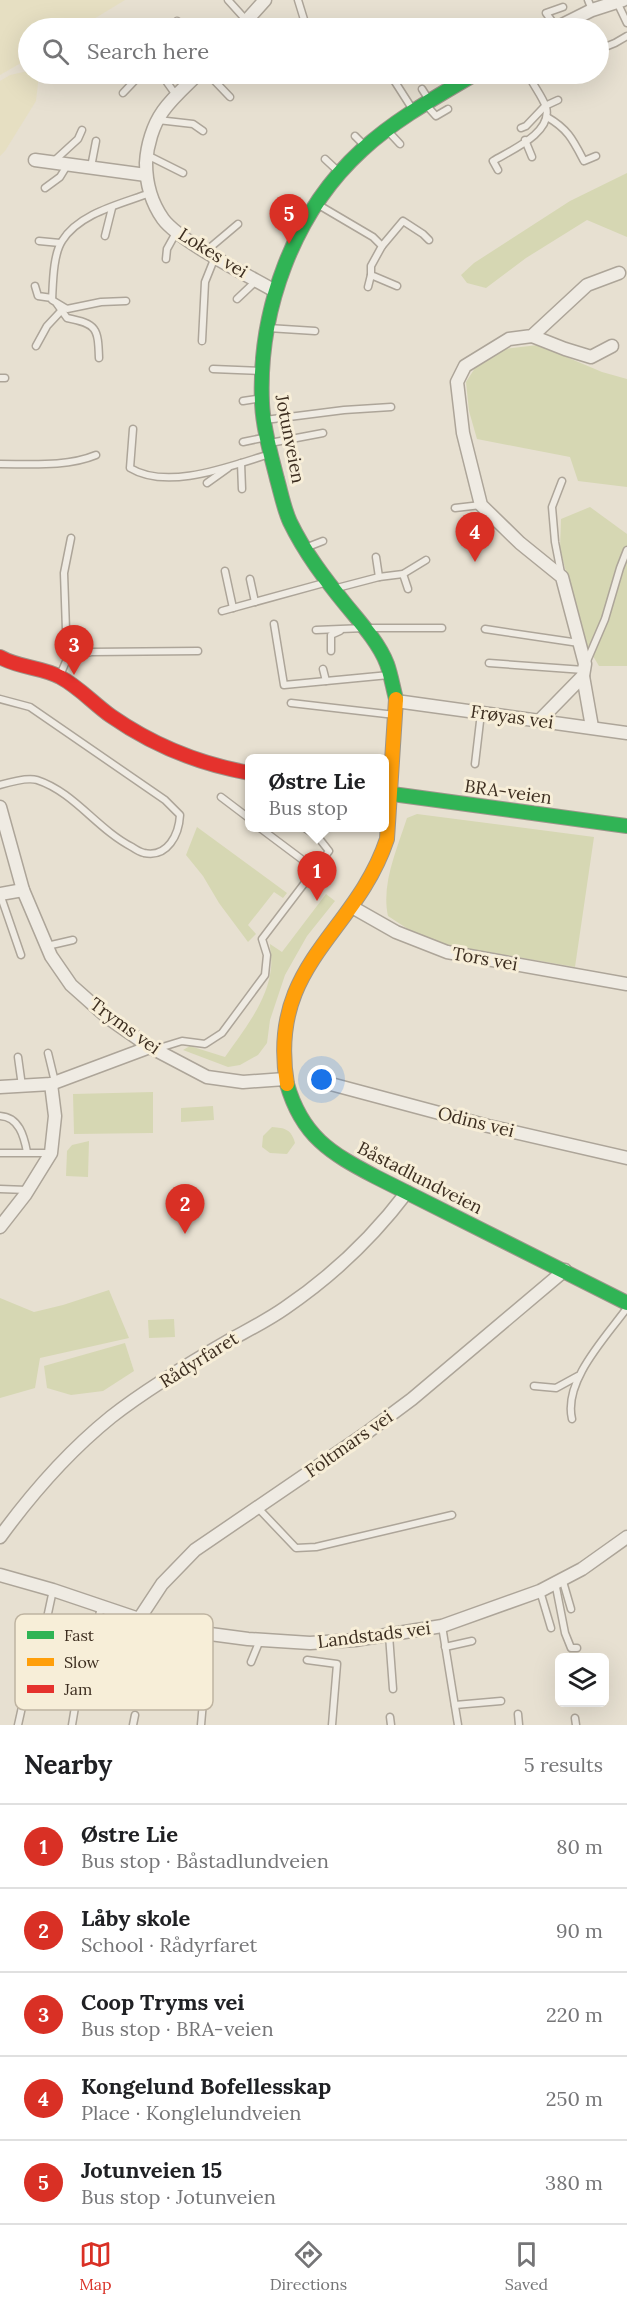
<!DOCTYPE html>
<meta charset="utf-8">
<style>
:root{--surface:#fff;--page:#f6f6f6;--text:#202124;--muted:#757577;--line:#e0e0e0;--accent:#d93025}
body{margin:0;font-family:Lora,serif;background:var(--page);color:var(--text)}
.controls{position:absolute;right:18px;bottom:18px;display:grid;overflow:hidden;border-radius:9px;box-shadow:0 6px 24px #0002}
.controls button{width:54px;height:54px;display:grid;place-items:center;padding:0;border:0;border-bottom:2px solid var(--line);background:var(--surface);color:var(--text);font:30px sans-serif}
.you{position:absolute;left:322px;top:1080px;width:21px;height:21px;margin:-15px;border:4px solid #fff;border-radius:50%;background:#1a73e8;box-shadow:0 0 0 9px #1a73e833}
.badge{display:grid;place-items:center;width:39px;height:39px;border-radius:50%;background:var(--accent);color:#fff;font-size:20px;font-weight:700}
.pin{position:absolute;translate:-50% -50px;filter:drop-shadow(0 2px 3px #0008)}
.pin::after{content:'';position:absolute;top:32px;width:21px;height:18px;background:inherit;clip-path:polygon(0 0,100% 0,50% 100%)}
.popup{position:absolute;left:245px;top:754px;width:144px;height:78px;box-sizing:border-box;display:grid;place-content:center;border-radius:9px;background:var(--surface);filter:drop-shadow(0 2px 4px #0005);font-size:20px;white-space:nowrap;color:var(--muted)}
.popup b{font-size:22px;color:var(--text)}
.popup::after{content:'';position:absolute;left:50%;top:100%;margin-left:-12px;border:12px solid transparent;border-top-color:var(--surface)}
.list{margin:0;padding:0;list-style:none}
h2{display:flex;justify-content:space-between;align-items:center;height:78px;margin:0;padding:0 24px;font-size:26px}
h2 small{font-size:20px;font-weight:400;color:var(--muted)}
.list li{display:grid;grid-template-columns:39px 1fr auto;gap:18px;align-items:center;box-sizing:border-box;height:84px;padding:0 24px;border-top:2px solid var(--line)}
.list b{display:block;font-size:22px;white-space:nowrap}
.list p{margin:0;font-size:20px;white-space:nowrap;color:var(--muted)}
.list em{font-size:20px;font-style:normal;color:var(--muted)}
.icon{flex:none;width:33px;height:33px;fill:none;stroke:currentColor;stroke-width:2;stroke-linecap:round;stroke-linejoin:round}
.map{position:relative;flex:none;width:627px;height:1725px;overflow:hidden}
.search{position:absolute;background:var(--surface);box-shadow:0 6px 24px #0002;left:18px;right:18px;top:18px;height:66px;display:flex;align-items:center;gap:15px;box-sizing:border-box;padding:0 21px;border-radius:33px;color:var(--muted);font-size:22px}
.sheet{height:498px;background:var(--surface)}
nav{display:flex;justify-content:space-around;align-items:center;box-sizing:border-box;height:84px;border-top:2px solid var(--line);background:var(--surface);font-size:16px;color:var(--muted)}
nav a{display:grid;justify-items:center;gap:3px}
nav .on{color:var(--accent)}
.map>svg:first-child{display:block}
.farmland{fill:#e6dfc2}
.green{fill:#d6d7b3}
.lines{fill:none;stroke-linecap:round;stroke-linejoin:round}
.lane-casing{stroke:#ada599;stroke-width:9}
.street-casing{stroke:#ada599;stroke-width:15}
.fast-casing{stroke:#9c958a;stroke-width:16}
.slow-casing{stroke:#9c958a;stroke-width:16}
.jam-casing{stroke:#9c958a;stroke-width:16}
.lane{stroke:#efebe3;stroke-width:6}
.street{stroke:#efebe3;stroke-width:12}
.fast{stroke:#30b455;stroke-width:14}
.slow{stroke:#ff9f0a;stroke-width:14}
.jam{stroke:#e5322d;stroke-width:14}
.labels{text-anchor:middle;stroke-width:6;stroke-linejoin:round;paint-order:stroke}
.street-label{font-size:18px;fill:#3d2e20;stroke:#f7eed8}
.key{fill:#f7eed8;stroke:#bfb4a1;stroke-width:1.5}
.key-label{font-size:16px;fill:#3d2e20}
</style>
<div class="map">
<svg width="627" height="1725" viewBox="0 0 627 1725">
<rect width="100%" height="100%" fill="#e7e0d1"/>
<g class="farmland">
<polygon points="0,0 125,0 79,28 28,28 28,59 0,75"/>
<polygon points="28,71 28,74 39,74 36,101 5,151 0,156 0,81 10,75"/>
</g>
<g class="green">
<polygon points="627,173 627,237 587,220 526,258 486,288 467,283 461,275 474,263 570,201"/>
<polygon points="538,345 602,372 627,379 627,487 578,481 570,457 477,439 469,411 466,382 475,368 504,349"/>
<polygon points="590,507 627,534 627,666 599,666 584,641 560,549 561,519"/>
<path d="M417,814L594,837L575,967L448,945L411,931L388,916C381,884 397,849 407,818Z"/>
<polygon points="197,827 287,893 283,898 274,892 248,925 256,934 248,942 219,903 203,876 186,855"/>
<path d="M326,894L335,901L307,936L285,975L270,1020L267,1043L258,1055L240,1065L228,1067L183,1050L190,1046L225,1057C243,1031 268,1001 271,968C272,960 270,951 270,944L282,952Z"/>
<polygon points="153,1092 153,1133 74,1134 73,1094"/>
<polygon points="213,1106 214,1120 181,1122 181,1108"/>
<path d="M272,1127C285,1128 291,1129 295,1143L287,1154L270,1153L262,1147L263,1136Z"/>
<polygon points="89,1141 88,1177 66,1176 67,1151 72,1145"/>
<polygon points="109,1290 129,1338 40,1358 35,1388 0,1398 0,1298 34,1312 63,1305"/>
<polygon points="174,1319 175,1337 149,1338 148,1320"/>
<polygon points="125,1343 134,1371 103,1391 71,1395 47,1388 44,1366"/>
</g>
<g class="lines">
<g class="lane-casing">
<g id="lane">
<polyline points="228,0 246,20"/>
<polyline points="298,0 306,26"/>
<polyline points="588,0 592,10"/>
<polyline points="617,2 627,23"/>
<polyline points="177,21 185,28"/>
<polyline points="557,28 546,13 563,7"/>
<polyline points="605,47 615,43 627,36"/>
<polyline points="161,74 176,95"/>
<polyline points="208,74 230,97"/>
<polyline points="390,74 413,110"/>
<polyline points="422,89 429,100"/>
<polyline points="123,93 141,74"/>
<polyline points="427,106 436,116 448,109"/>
<path d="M547,117C568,129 573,140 584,161L596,156"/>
<polyline points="158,120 193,124 203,131"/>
<polyline points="521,128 526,126 545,106 558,100"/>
<polyline points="387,130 400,144"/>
<polyline points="355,136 366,147"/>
<polyline points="525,140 532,157"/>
<polyline points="147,155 183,173"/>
<polyline points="325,159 340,173"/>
<polyline points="54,161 78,139 82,130"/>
<polyline points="91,167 96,141"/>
<path d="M498,170L493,161C511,150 553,133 546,107C542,96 533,85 528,74"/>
<polyline points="45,188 60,177 68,164"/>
<polyline points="317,204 373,237 382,246 371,266 371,275 397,286"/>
<polyline points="105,236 112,208"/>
<polyline points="39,241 60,243"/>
<polyline points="382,246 403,221 423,234 429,240"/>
<polyline points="206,251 238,224"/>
<polyline points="166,259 167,249 177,231"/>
<polyline points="35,286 38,296 52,298"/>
<polyline points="368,287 371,275"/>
<polyline points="237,299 256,281"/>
<path d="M126,301L101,302L67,309L52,300C53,283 53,255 62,241C79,213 121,204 150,193"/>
<path d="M57,304L67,318C97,324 98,328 99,358"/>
<polyline points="268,328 315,331"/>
<polyline points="202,341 205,282 215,257"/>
<polyline points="36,346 47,326 61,311"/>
<polyline points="213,369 261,371"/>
<polyline points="0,378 5,378"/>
<polyline points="243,401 262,398"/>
<polyline points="265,420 344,410 391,407"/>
<path d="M133,429L130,468C168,491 230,466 270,454"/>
<polyline points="243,442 267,437"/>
<polyline points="270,443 323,433"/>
<polyline points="241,463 242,489"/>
<path d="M0,464C32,464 67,467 96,455"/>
<polyline points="207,483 228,468"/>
<polyline points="455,508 481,505"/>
<polyline points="305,548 323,541"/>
<polyline points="376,557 379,577"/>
<polyline points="225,571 233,608"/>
<polyline points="561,573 555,542 552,507 562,481"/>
<polyline points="403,574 408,589"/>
<polyline points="250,579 255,602"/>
<polyline points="337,588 379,577 403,574 426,560"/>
<polyline points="222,611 324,583"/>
<polyline points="274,624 284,685 389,675"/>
<polyline points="485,629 579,643"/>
<polyline points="316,630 365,628 442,628"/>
<polyline points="331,651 331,635 340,631"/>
<polyline points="67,659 64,573 71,538"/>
<polyline points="587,661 605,619 620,568 627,550"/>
<polyline points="489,663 584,670"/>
<polyline points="323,669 326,681"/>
<polyline points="61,673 67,659 91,652 198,651"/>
<path d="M0,699L30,707L165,800L180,815C179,834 168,858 144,853C140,852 135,849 132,847C97,829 74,792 37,780C27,777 10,782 0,785"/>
<polyline points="291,703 395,715"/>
<polyline points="475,764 481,713"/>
<polyline points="221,797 250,819"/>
<polyline points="260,828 316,870"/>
<polyline points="0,894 21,955"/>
<polyline points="47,946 73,940"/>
<polyline points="156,1049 182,1041 205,1044 222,1033 265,975 267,955 262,939 329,851 318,837 305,828"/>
<polyline points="48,1053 55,1082"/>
<polyline points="18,1057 22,1086"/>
<path d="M0,1116C19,1117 24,1136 27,1152"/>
<polyline points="0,1153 50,1153"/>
<polyline points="0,1189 27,1190"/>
<polyline points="534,1386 556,1388 578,1376"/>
<path d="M572,1419C563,1381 606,1337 627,1308"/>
<polyline points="258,1508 296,1548 316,1547 452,1515"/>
<polyline points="562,1578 571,1609"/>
<polyline points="555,1582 565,1633 571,1648 577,1648"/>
<polyline points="540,1591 551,1628"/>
<polyline points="442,1626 458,1725"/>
<polyline points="44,1632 53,1590"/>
<polyline points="389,1635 393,1689"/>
<polyline points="94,1639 101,1607"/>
<polyline points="445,1647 472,1641"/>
<polyline points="307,1660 337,1664 332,1725"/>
<polyline points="251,1662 260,1640"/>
<polyline points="142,1679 157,1623"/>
<polyline points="455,1705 501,1701"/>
<polyline points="518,1714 519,1725"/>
<polyline points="390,1717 391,1725"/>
<polyline points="575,1718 576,1725"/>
<polyline points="18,1725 28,1680 21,1661"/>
<polyline points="72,1725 76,1701"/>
<polyline points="133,1725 135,1715"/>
<polyline points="201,1725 204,1690"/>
</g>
</g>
<g class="street-casing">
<g id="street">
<polyline points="240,28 265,0"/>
<polyline points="556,28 592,10 623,0"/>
<path d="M198,74C186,86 173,97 163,111C153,125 147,145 146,163C146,183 151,202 163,219C179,241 249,276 275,291"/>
<polyline points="35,160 146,175"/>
<polyline points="532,336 565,349 591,357 612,346"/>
<polyline points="583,676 592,727"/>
<polyline points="396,701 627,733"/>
<polyline points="540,720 583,676 585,664 562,577 520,543 481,505 463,433 457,382 465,366 509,339 532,336 587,285 619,273"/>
<polyline points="0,807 23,890 51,956 71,985 107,1017 150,1047 207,1077 243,1082 285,1079"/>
<polyline points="0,894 23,890"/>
<polyline points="352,907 396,932 447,952 627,984"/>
<polyline points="327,1083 488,1126 627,1158"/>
<polyline points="0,1087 51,1084 150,1047"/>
<polyline points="0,1227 25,1195 51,1153 55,1116 51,1084"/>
<path d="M0,1537C32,1493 69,1451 111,1417C148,1388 190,1363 230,1340C248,1330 268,1320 285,1308C332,1276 373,1237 407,1192"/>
<polyline points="0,1575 53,1590 139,1619 195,1632 248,1639 310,1643 355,1640 442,1626 540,1591 582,1569 627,1537"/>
<polyline points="139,1619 162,1584 195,1550 365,1434 412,1399 565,1270"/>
</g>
</g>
<g class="fast-casing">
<g id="fast">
<path d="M396,699C393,688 391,675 387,664C379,643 360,622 346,605C325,579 305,553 290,522C284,509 281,493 277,479C271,455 263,428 262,403C258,311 293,213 362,150C396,119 436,97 475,74"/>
<polyline points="385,793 627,826"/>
<path d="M287,1084C302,1136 330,1153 376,1177L627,1303"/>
</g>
</g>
<g class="slow-casing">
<path id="slow" d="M287,1084C267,964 355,935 387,839L396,699"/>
</g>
<g class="jam-casing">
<path id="jam" d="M0,657C19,668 42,667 60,677C79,687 94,704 111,716C154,746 199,764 250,773"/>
</g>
<use href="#lane" class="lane"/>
<use href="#street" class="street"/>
<use href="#fast" class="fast"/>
<use href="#slow" class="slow"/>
<use href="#jam" class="jam"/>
</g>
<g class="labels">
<g class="street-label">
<text transform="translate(213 253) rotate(32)" y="6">Lokes vei</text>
<text transform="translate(290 439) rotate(79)" y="6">Jotunveien</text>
<text transform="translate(512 717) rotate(8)" y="6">Frøyas vei</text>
<text transform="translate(508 792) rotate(8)" y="6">BRA-veien</text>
<text transform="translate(485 959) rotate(10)" y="6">Tors vei</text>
<text transform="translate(125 1026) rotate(36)" y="6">Tryms vei</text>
<text transform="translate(476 1122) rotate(14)" y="6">Odins vei</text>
<text transform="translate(420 1178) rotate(27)" y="6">Båstadlundveien</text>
<text transform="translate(199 1360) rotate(-32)" y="6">Rådyrfaret</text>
<text transform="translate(349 1444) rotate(-35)" y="6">Foltmars vei</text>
<text transform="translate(374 1635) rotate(-7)" y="6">Landstads vei</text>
</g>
</g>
<rect x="15" y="1614" width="198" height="96" rx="9" class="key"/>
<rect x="27" y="1631" width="27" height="8" fill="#30b455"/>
<rect x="27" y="1658" width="27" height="8" fill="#ff9f0a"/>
<rect x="27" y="1685" width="27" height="8" fill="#e5322d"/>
<g class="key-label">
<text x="64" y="1641">Fast</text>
<text x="64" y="1668">Slow</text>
<text x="64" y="1695">Jam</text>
</g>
</svg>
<div class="controls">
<button><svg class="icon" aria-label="layers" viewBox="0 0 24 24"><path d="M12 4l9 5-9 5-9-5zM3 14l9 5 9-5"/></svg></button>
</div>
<div class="you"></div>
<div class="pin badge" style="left:317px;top:901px">1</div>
<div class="popup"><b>Østre Lie</b>Bus stop</div>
<div class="pin badge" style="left:185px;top:1234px">2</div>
<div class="pin badge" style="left:74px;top:675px">3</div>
<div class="pin badge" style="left:475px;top:562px">4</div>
<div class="pin badge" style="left:289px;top:244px">5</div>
<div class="search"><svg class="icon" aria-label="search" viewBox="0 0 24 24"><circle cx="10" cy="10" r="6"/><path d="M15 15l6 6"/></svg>Search here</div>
</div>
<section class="sheet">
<h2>Nearby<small>5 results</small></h2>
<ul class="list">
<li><span class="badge">1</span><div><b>Østre Lie</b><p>Bus stop · Båstadlundveien</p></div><em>80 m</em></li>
<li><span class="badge">2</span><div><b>Låby skole</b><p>School · Rådyrfaret</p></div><em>90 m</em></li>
<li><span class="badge">3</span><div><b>Coop Tryms vei</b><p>Bus stop · BRA-veien</p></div><em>220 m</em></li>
<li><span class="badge">4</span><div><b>Kongelund Bofellesskap</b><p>Place · Konglelundveien</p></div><em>250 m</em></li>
<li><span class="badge">5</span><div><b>Jotunveien 15</b><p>Bus stop · Jotunveien</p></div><em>380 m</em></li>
</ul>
</section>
<nav>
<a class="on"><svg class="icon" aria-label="map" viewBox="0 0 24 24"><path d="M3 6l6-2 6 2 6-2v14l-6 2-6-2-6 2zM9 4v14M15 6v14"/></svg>Map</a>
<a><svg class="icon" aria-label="directions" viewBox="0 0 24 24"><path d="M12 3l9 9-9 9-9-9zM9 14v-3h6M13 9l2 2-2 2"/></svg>Directions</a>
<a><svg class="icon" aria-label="saved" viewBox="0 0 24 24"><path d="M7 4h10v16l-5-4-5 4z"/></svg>Saved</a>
</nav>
